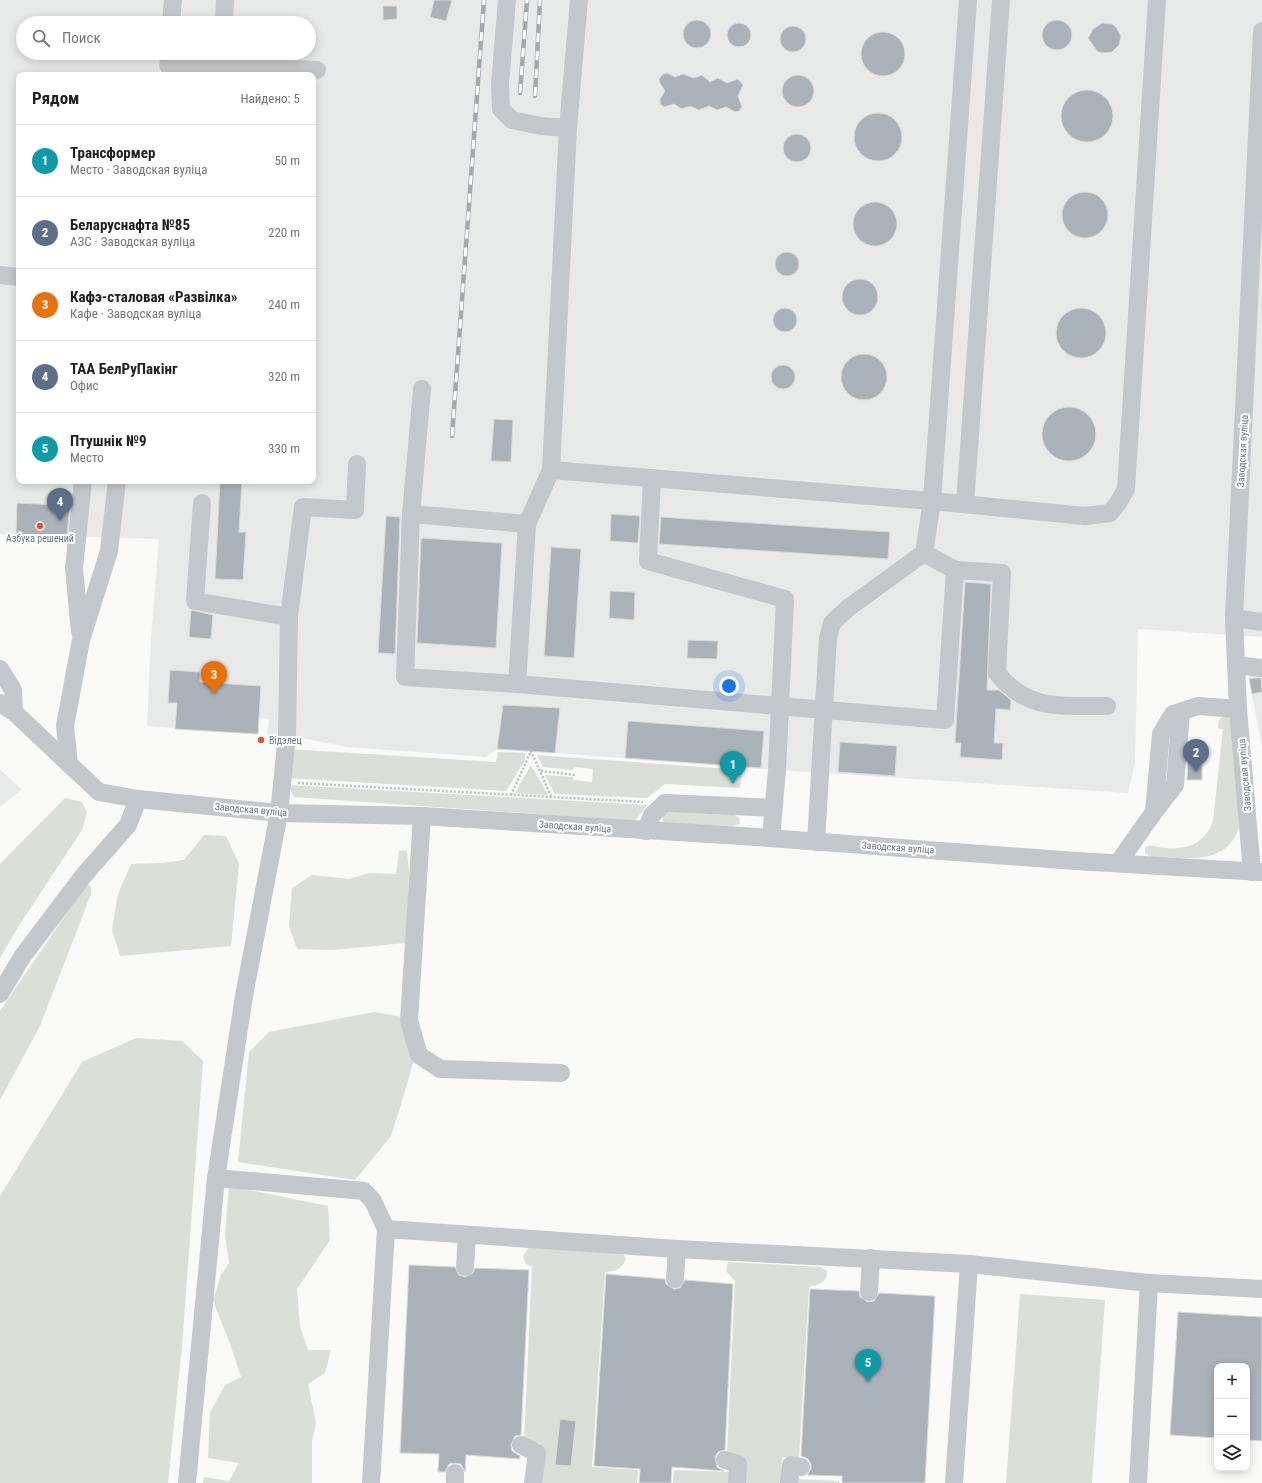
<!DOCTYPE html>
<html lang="ru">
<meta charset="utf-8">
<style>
:root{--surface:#fff;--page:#f2f2f2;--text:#202124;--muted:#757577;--line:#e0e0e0;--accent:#1a73e8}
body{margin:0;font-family:"Roboto Condensed",sans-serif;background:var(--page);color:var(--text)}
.controls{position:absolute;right:12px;bottom:12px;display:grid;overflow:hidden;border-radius:8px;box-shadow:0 2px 10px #0003}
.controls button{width:36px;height:36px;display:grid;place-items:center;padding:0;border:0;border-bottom:1px solid var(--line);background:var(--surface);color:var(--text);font:20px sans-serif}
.you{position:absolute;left:729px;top:686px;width:14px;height:14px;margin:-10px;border:3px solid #fff;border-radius:50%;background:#1a73e8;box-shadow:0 0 0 6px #1a73e833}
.badge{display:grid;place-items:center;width:26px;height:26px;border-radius:50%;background:var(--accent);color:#fff;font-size:13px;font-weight:700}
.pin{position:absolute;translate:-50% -33px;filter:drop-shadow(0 1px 2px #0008)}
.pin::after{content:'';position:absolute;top:21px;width:14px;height:12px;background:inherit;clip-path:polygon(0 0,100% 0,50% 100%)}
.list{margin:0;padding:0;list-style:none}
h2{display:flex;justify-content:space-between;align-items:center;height:52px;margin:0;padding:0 16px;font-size:17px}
h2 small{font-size:13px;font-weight:400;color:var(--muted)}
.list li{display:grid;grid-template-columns:26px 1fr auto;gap:12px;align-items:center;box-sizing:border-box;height:72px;padding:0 16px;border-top:1px solid var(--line)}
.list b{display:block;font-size:15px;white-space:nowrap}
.list p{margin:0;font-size:13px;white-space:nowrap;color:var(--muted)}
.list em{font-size:13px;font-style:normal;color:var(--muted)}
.icon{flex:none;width:22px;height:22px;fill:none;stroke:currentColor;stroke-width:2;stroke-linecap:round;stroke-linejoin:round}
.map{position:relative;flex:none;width:1262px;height:1483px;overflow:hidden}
.search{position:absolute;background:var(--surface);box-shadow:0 2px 10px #0003;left:16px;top:16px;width:300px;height:44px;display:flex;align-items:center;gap:10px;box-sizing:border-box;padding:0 14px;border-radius:22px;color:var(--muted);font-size:15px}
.panel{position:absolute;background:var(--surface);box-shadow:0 2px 10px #0003;left:16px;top:72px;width:300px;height:412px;border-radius:8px}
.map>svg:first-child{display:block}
.built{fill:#e8e9e9;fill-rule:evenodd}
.green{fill:#dadfd7}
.building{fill:#aab3b9;stroke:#dcdcda}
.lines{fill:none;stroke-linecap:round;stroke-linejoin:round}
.path{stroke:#bbbfc2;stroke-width:2.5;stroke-dasharray:2 2;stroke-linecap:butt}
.minor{stroke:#c3c8cc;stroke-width:18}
.rail-casing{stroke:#a2aab0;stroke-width:4.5}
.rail{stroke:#fff;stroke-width:3;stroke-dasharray:9;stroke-linecap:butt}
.poi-dot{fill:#e4572e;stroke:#fff;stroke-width:1.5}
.labels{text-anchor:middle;stroke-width:4;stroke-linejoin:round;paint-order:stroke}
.street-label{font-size:10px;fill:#657683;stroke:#fff}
.poi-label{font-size:10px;fill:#657683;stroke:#fff}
</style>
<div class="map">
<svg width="1262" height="1483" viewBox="0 0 1262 1483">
<rect width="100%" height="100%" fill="#fafaf8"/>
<g class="built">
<path d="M0,0H1262V637L1138,629L1135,763L1128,793L777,770L531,751L497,749L486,757L347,747L287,735L267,736L269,719L259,718L258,734L147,726L151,639L159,539L0,534ZM23,23H309V53H23ZM19,75H313V481H19Z"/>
<polygon points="1250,673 1262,675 1262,747 1249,679"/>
<polygon points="0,770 22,789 0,807"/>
</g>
<g class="green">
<path d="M1224,715H1229L1234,720L1240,824C1228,868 1186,857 1151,857L1145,853V847C1152,844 1157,847 1164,848C1187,850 1204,844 1213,822L1223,729L1218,728L1219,720Z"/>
<polygon points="288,749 496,762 498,752 525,753 525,760 506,791 286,778"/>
<polygon points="537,755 742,770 740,788 665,784 647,798 555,794 545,775 573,777 573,780 592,782 593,769 574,767 573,770 543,767"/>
<polygon points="531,765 548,795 515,793"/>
<polygon points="288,785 647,805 635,821 294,797"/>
<polygon points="65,798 82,802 87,813 82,830 18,927 0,958 0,864"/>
<polygon points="664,812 734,815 739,817 740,824 732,826 662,823"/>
<polygon points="204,835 226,836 239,864 231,946 120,956 112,930 118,894 131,864 161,863 184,860"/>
<polygon points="407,850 409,872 406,943 333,950 297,949 289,926 292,888 312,875 349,879 369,873 396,874 399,851"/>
<polygon points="89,885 91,887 91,894 40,1026 0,1100 0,1011 84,888"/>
<polygon points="374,1012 402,1017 415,1055 406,1088 391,1136 355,1180 238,1162 249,1052 269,1032"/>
<polygon points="136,1038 182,1041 203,1061 182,1346 168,1483 0,1483 0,1196 82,1062"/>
<polygon points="229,1186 328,1206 330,1240 297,1289 300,1326 308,1350 331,1350 325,1373 308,1384 316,1423 312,1441 312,1483 203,1483 204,1477 229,1481 239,1463 208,1458 210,1413 225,1385 241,1377 229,1341 213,1301 221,1275 229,1263 225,1235"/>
<path d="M529,1247L622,1252L626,1259C621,1270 616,1271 605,1272L592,1467L638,1470L637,1483H537L524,1441L532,1267L526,1264L523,1256Z"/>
<path d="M728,1262L820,1267L827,1271C828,1282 818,1285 809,1287L799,1457H782L781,1483H741L727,1454L735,1281L726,1271Z"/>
<polygon points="1020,1294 1105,1300 1092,1483 1006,1483"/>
<polygon points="674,1470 731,1472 731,1483 673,1483"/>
<polygon points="795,1479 839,1481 839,1483 795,1483"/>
</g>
<g class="building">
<polygon points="434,0 452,0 446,21 430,17"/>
<polygon points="383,6 397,6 397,19 383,20"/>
<circle cx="1057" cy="35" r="15"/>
<circle cx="697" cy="34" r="14"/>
<polygon points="1102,23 1112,24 1116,27 1121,36 1119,45 1112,52 1102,53 1097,51 1088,38 1093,29"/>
<circle cx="739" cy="35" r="12"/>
<circle cx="793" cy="39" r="13"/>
<circle cx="883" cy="54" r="22"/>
<polygon points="667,73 675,77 683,74 694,78 702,75 710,82 718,78 727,83 738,79 743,85 738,96 742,107 739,111 735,112 726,107 717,110 709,106 699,110 690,106 682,109 674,104 664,107 660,104 660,99 665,91 660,83 659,79 663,74"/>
<circle cx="798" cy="91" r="16"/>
<circle cx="1087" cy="116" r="26"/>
<circle cx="878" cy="137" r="24"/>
<circle cx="797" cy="148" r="14"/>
<circle cx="1085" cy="215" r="23"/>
<circle cx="875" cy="224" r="22"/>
<circle cx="787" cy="264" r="12"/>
<circle cx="860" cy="297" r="18"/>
<circle cx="785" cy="320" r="12"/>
<circle cx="1081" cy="333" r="25"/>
<circle cx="864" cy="377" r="23"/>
<circle cx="783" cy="377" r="12"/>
<circle cx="1069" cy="434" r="27"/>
<polygon points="494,419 513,420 511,462 491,461"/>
<polygon points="220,481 242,481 239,532 246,532 243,580 215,579"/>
<polygon points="59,494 71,495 67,536 16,534 17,503 58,505"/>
<polygon points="611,514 640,516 638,543 610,541"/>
<polygon points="386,516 400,517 395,654 378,653"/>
<polygon points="661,517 890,532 888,559 659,544"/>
<polygon points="421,538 502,543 496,648 417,643"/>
<polygon points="551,547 581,549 574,658 544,656"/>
<polygon points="965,582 991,584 987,690 999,690 1011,700 1010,710 996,709 994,743 1003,743 1002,760 960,757 961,743 955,743"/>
<polygon points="610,591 635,592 634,620 609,618"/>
<polygon points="191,610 213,615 211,639 189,637"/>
<polygon points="688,640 718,641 717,659 687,658"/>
<polygon points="170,670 200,672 200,682 261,686 258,734 175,729 177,703 168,703"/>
<polygon points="1256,678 1261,678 1262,692 1252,694 1249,679"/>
<polygon points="503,705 560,708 555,753 497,749"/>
<polygon points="628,721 764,731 761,768 625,758"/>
<polygon points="840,742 897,746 895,776 838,772"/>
<polygon points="1188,758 1202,758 1202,780 1187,780"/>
<polygon points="409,1265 455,1267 459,1275 465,1277 473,1273 475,1268 529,1270 521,1435 515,1436 511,1445 512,1451 520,1456 520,1459 466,1455 465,1472 461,1464 455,1463 449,1464 445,1472 438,1472 439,1454 400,1453"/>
<polygon points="606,1274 665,1279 666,1284 674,1289 680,1288 685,1280 733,1284 725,1450 718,1452 715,1457 717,1467 724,1471 672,1467 671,1483 639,1483 640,1469 594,1466"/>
<polygon points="810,1289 859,1291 860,1297 868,1302 874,1301 879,1293 935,1296 925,1483 842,1483 842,1476 807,1475 811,1469 811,1464 808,1459 801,1456"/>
<polygon points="1178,1312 1262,1317 1262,1441 1247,1440 1247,1366 1217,1366 1217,1438 1170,1435"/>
<polygon points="560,1419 576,1421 571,1466 555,1465"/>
</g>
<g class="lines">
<g class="path">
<polyline points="541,771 576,775"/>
<polyline points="298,783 643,802"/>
<polyline points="511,795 531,751 552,798"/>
</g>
<g class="minor">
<polyline points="507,0 500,84 501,109 512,120 541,126 568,128"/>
<polyline points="171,23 173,0"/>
<polyline points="224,23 225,0"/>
<polyline points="168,65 317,70"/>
<polyline points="0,275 19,277"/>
<polyline points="551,470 932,501 1085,516 1110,513 1118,503 1126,489 1157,0"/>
<polyline points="652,478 648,561 785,599 777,770 771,838"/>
<polyline points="117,481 109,551 81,640 65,726 69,764 99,792 138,799 279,813 422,816 742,836 1076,861 1262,872"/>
<polyline points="202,503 195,601 289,617"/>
<polyline points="965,504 1001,0"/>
<polyline points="411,514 422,389"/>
<polyline points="527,524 411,514 405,677 517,684 945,720 955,570 924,553"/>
<path d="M955,570L1002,573L997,673C1028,712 1062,705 1107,706"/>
<polyline points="1234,618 1262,622"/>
<polyline points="80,632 74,568 83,481"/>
<polyline points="1236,665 1262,668"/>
<polyline points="0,669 13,690 14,712"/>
<polyline points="517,684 527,524 551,470 568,128 579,0"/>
<polyline points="0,703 14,712 69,764"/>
<polyline points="1154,812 1175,785 1181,712"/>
<polyline points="422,816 409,1021 419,1055 440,1069 561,1073"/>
<polyline points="646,831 652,815 665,803 773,808"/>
<polyline points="816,842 828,638 832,623 848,608 924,553 932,501 968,0"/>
<polyline points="1118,863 1154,812 1161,734 1173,714 1198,706 1238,709"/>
<polyline points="1252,872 1238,709 1234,618 1262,31"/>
<polyline points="0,994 22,957 84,875 128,825 138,799"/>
<polyline points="216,1178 364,1191 373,1201 386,1229"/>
<polyline points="465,1267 467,1235"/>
<polyline points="675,1279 677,1249"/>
<polyline points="869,1292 871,1258"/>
<polyline points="521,1445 537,1453 533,1483"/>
<polyline points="725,1460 738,1464 737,1483"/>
<polyline points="187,1483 216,1178 244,996 279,813 287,735 289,617 303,507 355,510 357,464"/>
<polyline points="371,1483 386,1229 677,1249 969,1264"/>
<polyline points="455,1483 455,1473"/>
<polyline points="789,1483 791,1465 801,1467"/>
<polyline points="954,1483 969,1264 1149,1283"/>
<polyline points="1138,1483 1149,1283 1262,1289"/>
</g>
<g class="rail-casing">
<g id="rail">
<polyline points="520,93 527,0"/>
<polyline points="535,96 540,0"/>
<polyline points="452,436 484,0"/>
</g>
</g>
<use href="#rail" class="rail"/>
</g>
<g class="poi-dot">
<circle cx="40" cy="526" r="4"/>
<circle cx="261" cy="740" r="4"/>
</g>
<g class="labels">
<g class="street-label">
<text transform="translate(1242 451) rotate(-87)" y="4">Заводская вуліца</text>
<text transform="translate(1244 775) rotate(-95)" y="4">Заводская вуліца</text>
<text transform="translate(251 809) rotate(5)" y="4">Заводская вуліца</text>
<text transform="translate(575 826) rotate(4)" y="4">Заводская вуліца</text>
<text transform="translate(898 847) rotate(4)" y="4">Заводская вуліца</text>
</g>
<g class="poi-label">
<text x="40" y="542">Азбука решений</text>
<text x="269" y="744" text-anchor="start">Відэлец</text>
</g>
</g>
</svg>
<div class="controls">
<button>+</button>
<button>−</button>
<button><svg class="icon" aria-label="layers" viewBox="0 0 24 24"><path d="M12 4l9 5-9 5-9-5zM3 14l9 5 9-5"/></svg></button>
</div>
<div class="you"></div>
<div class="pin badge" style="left:733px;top:784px;background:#0f9aa8">1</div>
<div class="pin badge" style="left:1196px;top:772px;background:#5c6f8a">2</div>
<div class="pin badge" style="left:214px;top:694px;background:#e8710a">3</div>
<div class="pin badge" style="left:60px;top:521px;background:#5c6f8a">4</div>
<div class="pin badge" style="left:868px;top:1382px;background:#0f9aa8">5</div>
<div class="search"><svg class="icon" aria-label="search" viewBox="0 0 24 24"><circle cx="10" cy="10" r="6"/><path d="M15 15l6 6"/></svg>Поиск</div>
<section class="panel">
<h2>Рядом<small>Найдено: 5</small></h2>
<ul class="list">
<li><span class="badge" style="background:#0f9aa8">1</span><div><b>Трансформер</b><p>Место · Заводская вуліца</p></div><em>50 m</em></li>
<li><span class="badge" style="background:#5c6f8a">2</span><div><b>Беларуснафта №85</b><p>АЗС · Заводская вуліца</p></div><em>220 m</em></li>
<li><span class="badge" style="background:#e8710a">3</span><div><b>Кафэ-сталовая «Развілка»</b><p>Кафе · Заводская вуліца</p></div><em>240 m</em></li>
<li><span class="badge" style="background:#5c6f8a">4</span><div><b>ТАА БелРуПакінг</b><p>Офис</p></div><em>320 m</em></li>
<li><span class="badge" style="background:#0f9aa8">5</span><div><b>Птушнік №9</b><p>Место</p></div><em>330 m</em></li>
</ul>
</section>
</div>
